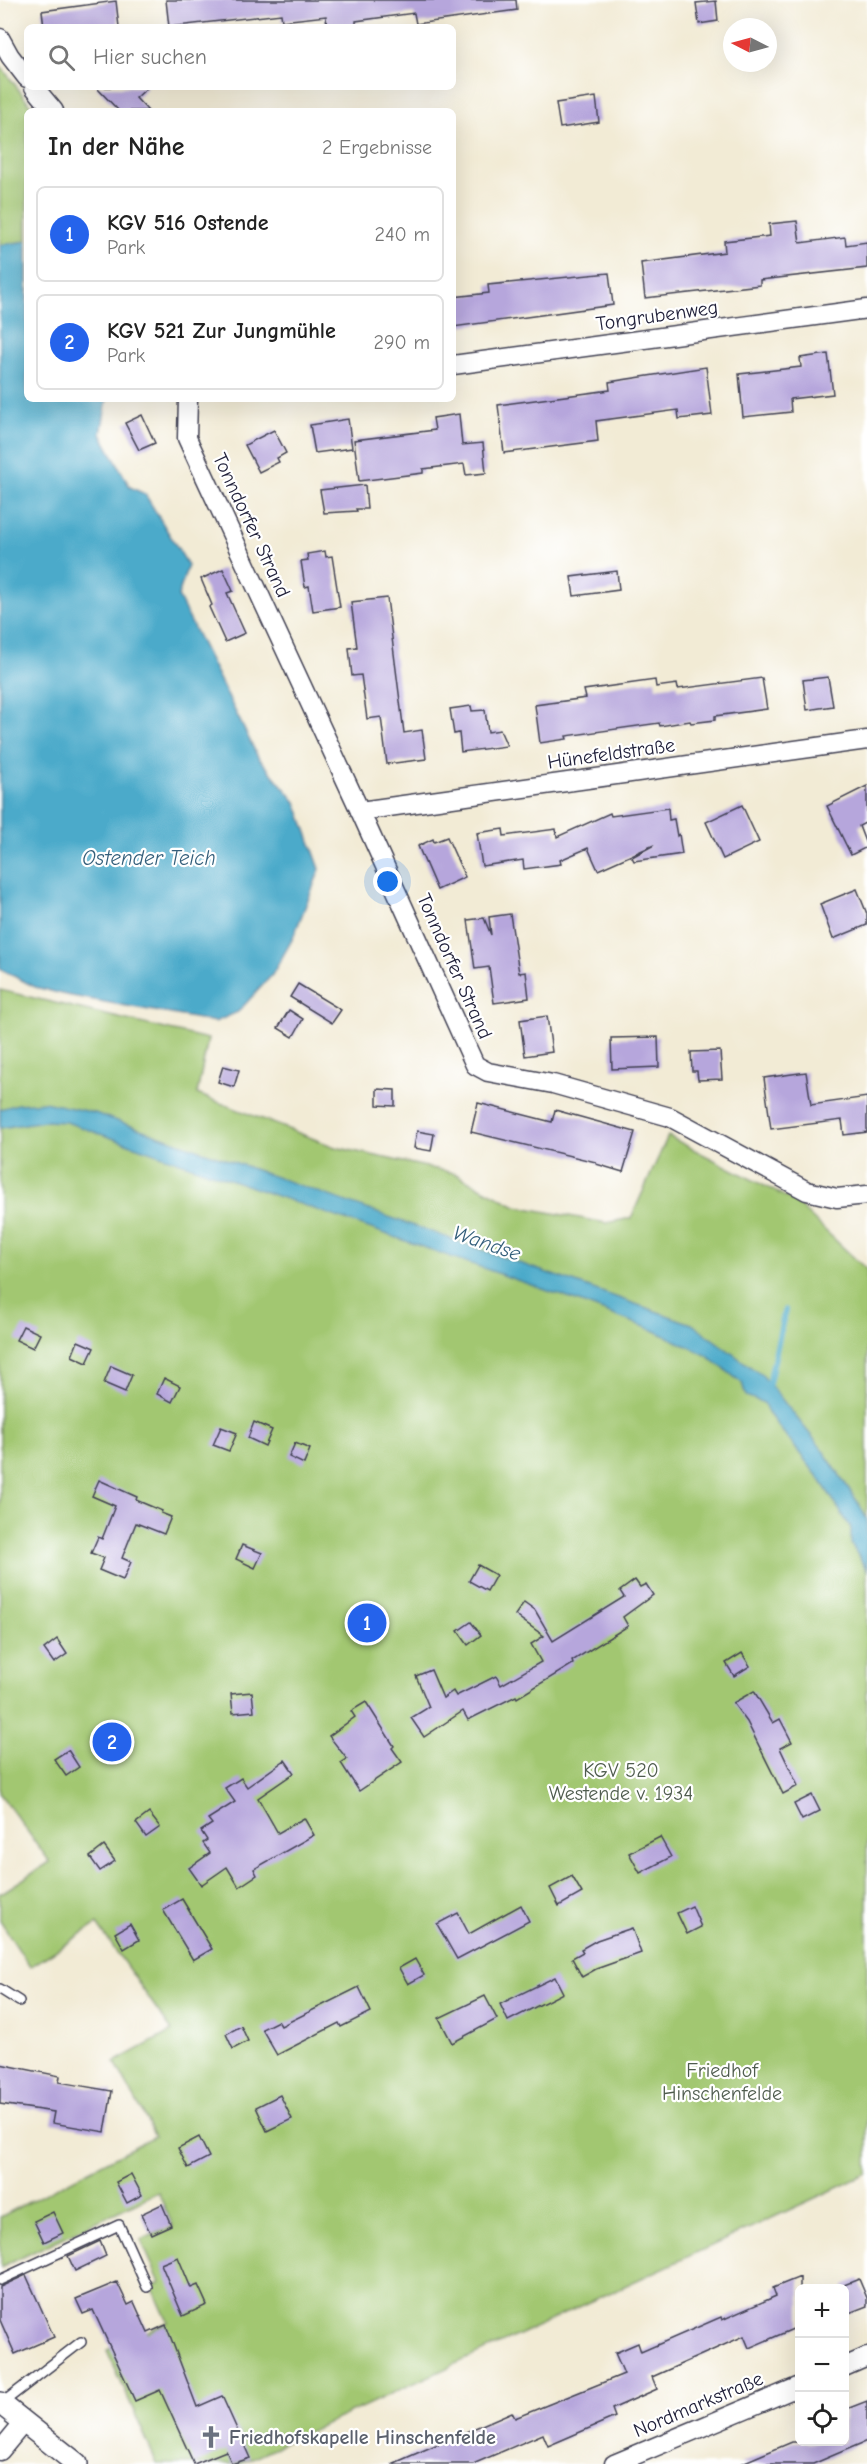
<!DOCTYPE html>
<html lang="de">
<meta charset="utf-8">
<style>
:root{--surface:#fff;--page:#f2f2f2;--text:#222;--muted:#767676;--line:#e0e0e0;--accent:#2563eb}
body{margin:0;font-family:"Comic Neue",sans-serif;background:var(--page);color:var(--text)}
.controls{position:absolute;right:18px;bottom:18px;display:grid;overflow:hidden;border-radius:9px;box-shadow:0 6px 24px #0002}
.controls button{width:54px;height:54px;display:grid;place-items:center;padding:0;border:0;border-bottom:2px solid var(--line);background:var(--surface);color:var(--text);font:30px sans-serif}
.compass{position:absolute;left:723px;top:18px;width:54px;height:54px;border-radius:50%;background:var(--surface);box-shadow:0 6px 24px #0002;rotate:276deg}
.you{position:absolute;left:388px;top:882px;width:21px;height:21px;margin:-15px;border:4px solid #fff;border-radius:50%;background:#1a73e8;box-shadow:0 0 0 9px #1a73e833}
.badge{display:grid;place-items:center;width:39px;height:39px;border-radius:50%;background:var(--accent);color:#fff;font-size:20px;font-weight:700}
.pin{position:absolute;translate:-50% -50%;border:3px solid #fff;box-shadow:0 2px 6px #0006}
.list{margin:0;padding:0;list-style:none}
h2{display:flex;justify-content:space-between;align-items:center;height:78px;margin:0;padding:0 24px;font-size:26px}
h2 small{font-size:20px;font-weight:400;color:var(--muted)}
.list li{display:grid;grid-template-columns:39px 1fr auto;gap:18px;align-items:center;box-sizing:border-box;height:96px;margin:0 12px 12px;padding:0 12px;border:2px solid var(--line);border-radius:9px}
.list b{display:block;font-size:22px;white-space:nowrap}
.list p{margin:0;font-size:20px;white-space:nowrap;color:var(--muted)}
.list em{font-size:20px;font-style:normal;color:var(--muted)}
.icon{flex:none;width:33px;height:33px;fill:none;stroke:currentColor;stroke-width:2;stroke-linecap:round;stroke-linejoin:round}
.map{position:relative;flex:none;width:867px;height:2464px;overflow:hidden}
.search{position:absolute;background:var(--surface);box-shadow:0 6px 24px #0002;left:24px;top:24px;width:432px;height:66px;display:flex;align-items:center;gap:15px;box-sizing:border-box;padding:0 21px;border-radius:9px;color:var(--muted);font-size:22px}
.panel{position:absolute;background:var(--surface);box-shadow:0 6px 24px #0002;left:24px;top:108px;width:432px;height:294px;border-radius:9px}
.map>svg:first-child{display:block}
.green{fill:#a2c771;stroke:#627456;stroke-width:1.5}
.water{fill:#4baaca;stroke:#366682;stroke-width:1.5}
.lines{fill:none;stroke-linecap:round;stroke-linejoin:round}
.stream{stroke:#4baaca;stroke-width:6}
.building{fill:#b6a6dc}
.service-casing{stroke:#414052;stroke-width:12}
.minor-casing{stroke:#414052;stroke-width:21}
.tertiary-casing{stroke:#414052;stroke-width:24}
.service{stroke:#fff;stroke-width:9}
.minor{stroke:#fff;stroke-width:18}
.tertiary{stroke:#fff;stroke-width:21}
.labels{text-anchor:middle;stroke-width:4.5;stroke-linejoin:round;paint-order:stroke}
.street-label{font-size:20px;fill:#22223b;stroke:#fff}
.park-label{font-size:20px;fill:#4f5c4e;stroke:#fff}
.worship-label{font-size:20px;font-weight:bold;fill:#5b616d;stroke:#fff;text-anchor:start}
.water-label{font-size:21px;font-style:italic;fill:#345f7b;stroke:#fff}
</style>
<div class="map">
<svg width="867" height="2464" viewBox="0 0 867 2464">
<rect width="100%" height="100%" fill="#fff"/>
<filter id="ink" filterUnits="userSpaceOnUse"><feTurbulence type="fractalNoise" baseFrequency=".0167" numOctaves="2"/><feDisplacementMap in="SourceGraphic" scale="12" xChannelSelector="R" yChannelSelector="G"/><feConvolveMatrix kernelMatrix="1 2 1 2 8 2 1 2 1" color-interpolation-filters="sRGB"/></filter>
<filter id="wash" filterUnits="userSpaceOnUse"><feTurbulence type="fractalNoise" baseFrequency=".008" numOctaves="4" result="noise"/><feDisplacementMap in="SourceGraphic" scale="24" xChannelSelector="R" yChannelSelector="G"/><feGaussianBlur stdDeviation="1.35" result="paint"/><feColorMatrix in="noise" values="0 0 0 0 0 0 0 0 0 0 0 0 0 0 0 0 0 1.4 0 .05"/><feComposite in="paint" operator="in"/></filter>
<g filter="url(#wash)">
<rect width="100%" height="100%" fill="#f2ebd5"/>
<g class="green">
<polygon points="0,65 35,111 27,111 27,241 0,245"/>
<polygon points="0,990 208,1039 197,1094 335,1147 454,1173 516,1206 606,1223 631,1218 668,1136 794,1201 867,1270 867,2174 239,2464 157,2464 107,2350 168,2322 152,2287 160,2283 141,2240 173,2226 158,2192 0,2268 0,2217 155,2136 115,2062 172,2031 97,1924 30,1967 0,1921 0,1894 50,1862 0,1794"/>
</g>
<g class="water">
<polygon points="27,241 27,399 107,399 101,434 130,487 145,494 188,565 178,596 258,757 296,802 320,869 293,938 272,975 238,1012 215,1022 66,995 35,987 0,969 0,245"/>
<polygon points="44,1102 95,1113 692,1324 763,1376 822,1449 859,1504 867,1520 867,1570 851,1544 851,1528 819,1478 768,1413 764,1403 746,1396 742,1383 706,1355 653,1330 571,1299 66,1122 44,1121 0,1128 0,1109 18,1104"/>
</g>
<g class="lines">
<polyline class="stream" points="768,1388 785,1310"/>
</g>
<g id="blocks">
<g class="building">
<polygon points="166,0 516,0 517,10 416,24 414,13 356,21 356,27 327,27 326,16 282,21 281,14 169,27"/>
<polygon points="116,1 119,27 44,27 42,11"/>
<polygon points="716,1 718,21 699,24 696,3"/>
<polygon points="96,87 148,87 136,98 148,111 119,111"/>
<polygon points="596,97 599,122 560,128 556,103"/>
<polygon points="797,221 800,243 845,237 846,245 867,242 867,268 760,280 760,285 645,298 641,263 725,252 724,241 770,236 769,224"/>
<polygon points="609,273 613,305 453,327 453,297 489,293 488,285"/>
<polygon points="828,354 833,394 790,399 791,412 743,417 739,374 801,367 800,358"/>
<polygon points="706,367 712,415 679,419 678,410 596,421 598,441 504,453 498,405 610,390 609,382"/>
<polygon points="459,414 462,445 483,443 486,473 466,475 464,464 423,469 423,473 359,481 354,440 435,430 433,418"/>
<polygon points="142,415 155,443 139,450 125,423"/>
<polygon points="348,419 352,448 315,453 310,425"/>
<polygon points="274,430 286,453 277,458 279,462 259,472 245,445"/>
<polygon points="365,485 367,509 356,509 357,511 324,513 320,490"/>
<polygon points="325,551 326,557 332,556 340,607 313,611 309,586 305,587 301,561 308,560 307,554"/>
<polygon points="223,569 233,591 227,593 245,633 225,642 209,607 212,605 201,579"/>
<polygon points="617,571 619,590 574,596 571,577"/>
<polygon points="387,598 404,733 422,730 426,759 387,764 381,717 367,719 361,675 352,676 349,648 357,647 351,602"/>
<polygon points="828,677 833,706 807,710 803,680"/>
<polygon points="762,678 767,709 715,716 715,720 691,723 690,721 660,726 659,723 566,736 567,739 540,743 535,705 586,698 584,690 655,680 656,687 677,684 678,689"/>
<polygon points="471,706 472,711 485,710 488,732 500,730 507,746 461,752 459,733 454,734 450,709"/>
<polygon points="867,786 867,822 859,826 867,847 851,855 827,806"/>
<polygon points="742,805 759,842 723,859 706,822"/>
<polygon points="668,808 669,820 674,819 677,836 679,834 682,854 634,861 632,857 654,845 598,870 588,848 560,860 561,864 524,869 523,860 482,866 477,833 503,829 504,836 556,829 557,837 610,813 611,816"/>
<polygon points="447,837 465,877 437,890 418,846 433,839 434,842"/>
<polygon points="857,889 867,914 867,925 833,939 820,904"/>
<polygon points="510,914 519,973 526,972 529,998 494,1003 489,967 475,969 468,920 484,918 491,935 489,917"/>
<polygon points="298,984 341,1010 332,1023 290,997"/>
<polygon points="289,1010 303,1019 293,1037 278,1028"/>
<polygon points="547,1016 552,1052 525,1056 520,1020"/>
<polygon points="658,1037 659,1067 612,1069 611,1038"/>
<polygon points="720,1051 722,1079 698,1080 697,1071 692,1071 691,1052"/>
<polygon points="223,1066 239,1070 234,1087 218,1082"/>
<polygon points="806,1072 811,1105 867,1097 867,1132 844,1135 842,1120 771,1129 764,1078"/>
<polygon points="377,1089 395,1090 395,1106 377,1105"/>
<polygon points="478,1103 552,1122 555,1110 635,1132 623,1172 596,1164 596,1162 471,1132"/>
<polygon points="417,1131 434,1134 431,1151 414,1148"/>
<polygon points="23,1326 40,1334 33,1348 16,1340"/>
<polygon points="78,1341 94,1348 87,1363 72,1356"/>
<polygon points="111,1366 132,1375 125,1392 104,1383"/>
<polygon points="164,1378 180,1386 172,1402 157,1394"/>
<polygon points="254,1422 272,1430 265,1446 248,1438"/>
<polygon points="221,1427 237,1433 229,1451 213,1445"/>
<polygon points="295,1443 310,1449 304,1464 289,1457"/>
<polygon points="99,1480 137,1497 136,1500 162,1511 161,1513 171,1517 164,1534 136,1523 122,1558 131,1562 123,1580 99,1570 104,1558 91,1553 98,1537 102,1539 115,1506 92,1496"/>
<polygon points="242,1545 262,1553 255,1568 236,1559"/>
<polygon points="478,1565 496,1575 487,1591 469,1581"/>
<polygon points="635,1580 640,1587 646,1584 653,1595 623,1617 628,1626 572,1661 573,1664 517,1698 516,1696 468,1720 463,1711 424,1737 411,1718 429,1707 416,1676 431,1670 443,1698 453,1691 456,1696 496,1676 501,1685 541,1662 531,1644 544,1636 515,1615 524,1602 535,1610 553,1641 624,1597 620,1591"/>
<polygon points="471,1622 481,1635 468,1645 458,1631"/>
<polygon points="57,1639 67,1654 54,1663 44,1649"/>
<polygon points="742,1653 750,1666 734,1676 726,1663"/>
<polygon points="754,1691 773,1723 780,1719 792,1742 780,1748 798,1786 783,1794 747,1722 733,1703"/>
<polygon points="252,1692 254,1711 233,1713 231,1694"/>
<polygon points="366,1702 394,1746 392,1748 402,1762 359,1791 341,1763 347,1759 329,1736 355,1717 351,1711"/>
<polygon points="68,1750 79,1767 66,1776 54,1759"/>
<polygon points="285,1760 294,1773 258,1798 278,1833 304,1818 314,1835 254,1869 257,1875 239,1887 227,1867 201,1885 189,1868 210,1853 203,1843 207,1840 201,1831 212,1824 208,1819 235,1802 225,1788 241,1778 247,1787"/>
<polygon points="812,1795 820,1811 802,1820 794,1804"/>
<polygon points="149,1813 160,1827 146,1837 136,1823"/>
<polygon points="660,1837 671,1857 640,1873 629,1853"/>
<polygon points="104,1846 115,1861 100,1871 90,1857"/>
<polygon points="572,1876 582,1893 559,1906 550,1888"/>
<polygon points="182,1899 212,1949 193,1960 163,1910"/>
<polygon points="521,1905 529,1921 457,1959 437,1924 458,1913 469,1934"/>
<polygon points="692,1906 701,1927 687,1934 677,1913"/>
<polygon points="130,1924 139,1940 124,1949 115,1933"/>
<polygon points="632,1928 641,1953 596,1969 582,1977 572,1958 583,1952 581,1949 597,1940"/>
<polygon points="415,1959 424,1975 408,1984 399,1968"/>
<polygon points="555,1977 563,1993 508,2021 500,2004"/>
<polygon points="359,1987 371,2012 341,2027 339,2023 277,2055 262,2029 278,2021 281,2026"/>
<polygon points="485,1996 497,2019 452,2043 439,2018"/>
<polygon points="241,2026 248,2041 233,2049 226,2034"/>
<polygon points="0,2064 60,2076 59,2082 112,2091 105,2132 52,2123 54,2112 0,2104"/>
<polygon points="280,2095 292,2119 267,2131 256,2107"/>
<polygon points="199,2137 209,2157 188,2168 178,2148"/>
<polygon points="131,2174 142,2195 127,2203 116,2182"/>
<polygon points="162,2204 171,2225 151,2234 141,2214"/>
<polygon points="53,2212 63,2233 44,2242 34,2221"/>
<polygon points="100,2241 106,2256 75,2271 68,2256"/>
<polygon points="178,2257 191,2288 198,2285 207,2305 183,2316 161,2264"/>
<polygon points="26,2275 54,2337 15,2354 0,2320 0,2287"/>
<polygon points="800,2277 800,2326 749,2348 744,2336 652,2377 657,2389 612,2409 615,2417 548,2446 543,2434 473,2464 392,2464 512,2412 515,2418 624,2374 615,2353 638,2343 641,2352 721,2317 722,2320 776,2296 773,2288"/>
<polygon points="859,2279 867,2298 867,2306 844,2315 844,2285"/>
<polygon points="117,2282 128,2305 134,2302 148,2333 166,2325 197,2407 222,2396 250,2458 232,2464 226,2451 194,2464 160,2390 135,2401 93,2310 83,2314 76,2299"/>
<polygon points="867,2401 867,2441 813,2464 740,2464 792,2442 844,2442 844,2410"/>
</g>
</g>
</g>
<g filter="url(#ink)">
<use href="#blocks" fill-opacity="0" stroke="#414052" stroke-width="1.5"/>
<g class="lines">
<g class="service-casing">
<g id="service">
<polyline points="0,1989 19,2001"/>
<polyline points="0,2280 119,2225 147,2287"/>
<polyline points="1,2404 81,2342"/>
</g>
</g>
<g class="minor-casing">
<g id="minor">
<polyline points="0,38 10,56 27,78"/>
<polyline points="34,87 54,111"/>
<polyline points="453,365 867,309"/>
<polyline points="188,399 187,438 360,811 475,1065 488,1072 553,1084 670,1117 807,1191 837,1198 867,1195"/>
<polyline points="360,811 867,740"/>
<polyline points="844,2367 867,2357"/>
<polyline points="0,2451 24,2422"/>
<polyline points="614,2464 800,2386"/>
</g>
</g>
<g class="tertiary-casing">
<polyline id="tertiary" points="0,2403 77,2464"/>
</g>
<use href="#service" class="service"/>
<use href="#minor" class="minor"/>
<use href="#tertiary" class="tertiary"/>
</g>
</g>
<defs>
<g id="church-bare" transform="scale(1.8)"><path d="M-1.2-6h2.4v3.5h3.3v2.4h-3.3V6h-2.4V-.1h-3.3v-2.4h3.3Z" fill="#6b7280" stroke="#fff" stroke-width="2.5" paint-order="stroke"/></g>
</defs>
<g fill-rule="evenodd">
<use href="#church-bare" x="211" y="2437"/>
</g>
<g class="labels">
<g class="street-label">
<text transform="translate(657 315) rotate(-8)" y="7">Tongrubenweg</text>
<text transform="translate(252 525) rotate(65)" y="7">Tonndorfer Strand</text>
<text transform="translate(611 753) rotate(-8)" y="7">Hünefeldstraße</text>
<text transform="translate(455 966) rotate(66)" y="7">Tonndorfer Strand</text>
<text transform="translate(698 2404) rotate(-23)" y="7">Nordmarkstraße</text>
</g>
<g class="park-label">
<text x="621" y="1777">KGV 520<tspan x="621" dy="23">Westende v. 1934</tspan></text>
<text x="722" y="2077">Friedhof<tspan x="722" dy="23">Hinschenfelde</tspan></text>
</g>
<g class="worship-label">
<text x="229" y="2444">Friedhofskapelle Hinschenfelde</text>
</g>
<g class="water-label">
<text x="149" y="865">Ostender Teich</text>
<text transform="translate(487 1243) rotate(19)" y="7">Wandse</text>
</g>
</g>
</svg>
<div class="controls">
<button>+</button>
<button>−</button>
<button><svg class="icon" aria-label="locate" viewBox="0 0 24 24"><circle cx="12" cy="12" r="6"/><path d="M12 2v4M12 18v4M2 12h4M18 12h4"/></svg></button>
</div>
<svg class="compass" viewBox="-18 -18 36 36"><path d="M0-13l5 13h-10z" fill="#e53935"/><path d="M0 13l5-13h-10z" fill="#767676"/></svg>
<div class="you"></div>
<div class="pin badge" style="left:367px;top:1623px">1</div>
<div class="pin badge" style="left:112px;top:1742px">2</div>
<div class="search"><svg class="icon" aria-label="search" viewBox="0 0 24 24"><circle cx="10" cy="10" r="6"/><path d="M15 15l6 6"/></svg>Hier suchen</div>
<section class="panel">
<h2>In der Nähe<small>2 Ergebnisse</small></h2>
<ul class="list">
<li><span class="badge">1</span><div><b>KGV 516 Ostende</b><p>Park</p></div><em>240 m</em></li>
<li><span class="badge">2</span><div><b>KGV 521 Zur Jungmühle</b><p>Park</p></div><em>290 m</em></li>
</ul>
</section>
</div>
